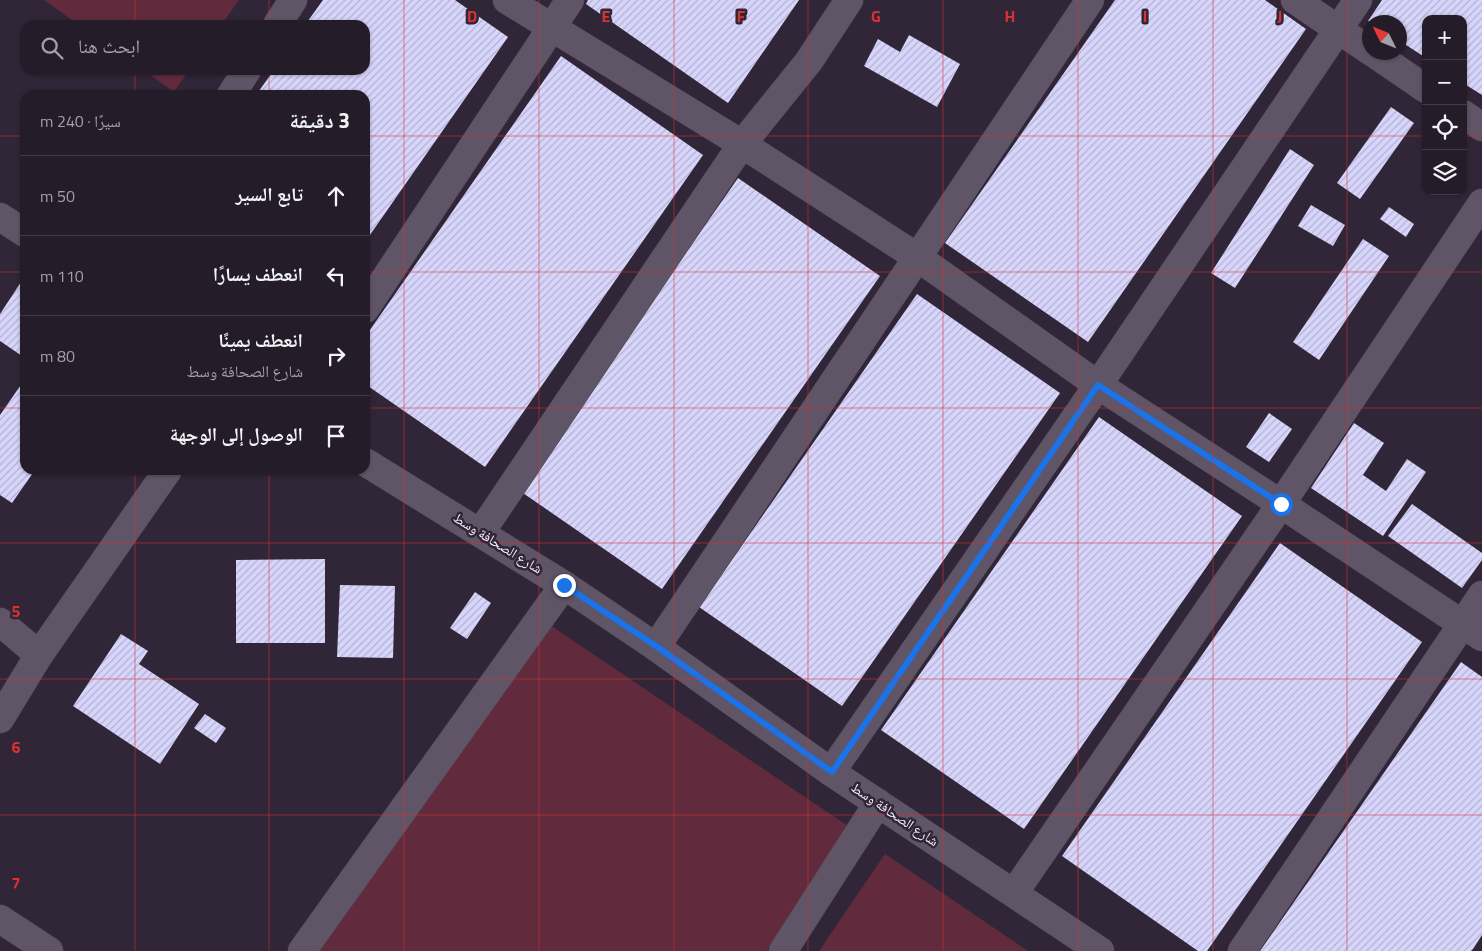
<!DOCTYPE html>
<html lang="ar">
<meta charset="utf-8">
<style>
:root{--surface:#251c29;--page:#2d2531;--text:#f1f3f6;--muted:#a3a1a8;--line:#423a46}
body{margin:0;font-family:"Titillium Web","Noto Naskh Arabic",sans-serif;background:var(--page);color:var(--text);direction:rtl}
.controls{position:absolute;right:15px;top:15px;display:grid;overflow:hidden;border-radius:10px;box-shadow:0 1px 4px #0004}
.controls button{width:45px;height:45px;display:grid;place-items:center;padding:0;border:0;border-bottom:1px solid var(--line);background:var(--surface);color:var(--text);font:25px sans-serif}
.compass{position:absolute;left:1362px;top:15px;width:45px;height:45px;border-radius:50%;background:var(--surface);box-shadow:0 1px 4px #0004;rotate:313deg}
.stop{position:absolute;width:15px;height:15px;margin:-11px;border:4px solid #1a73e8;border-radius:50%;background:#fff}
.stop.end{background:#1a73e8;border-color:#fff;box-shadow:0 1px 5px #0008}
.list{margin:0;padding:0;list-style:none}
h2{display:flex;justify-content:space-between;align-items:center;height:65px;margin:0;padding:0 20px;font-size:21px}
h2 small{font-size:16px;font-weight:400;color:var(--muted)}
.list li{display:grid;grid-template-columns:32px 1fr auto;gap:15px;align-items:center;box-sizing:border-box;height:80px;padding:0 20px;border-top:1px solid var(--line)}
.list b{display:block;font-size:19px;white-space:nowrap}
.list p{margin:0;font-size:16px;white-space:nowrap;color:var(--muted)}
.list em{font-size:16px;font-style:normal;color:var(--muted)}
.icon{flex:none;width:28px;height:28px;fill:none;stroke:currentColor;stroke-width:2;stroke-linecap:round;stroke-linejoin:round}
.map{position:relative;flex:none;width:1482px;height:951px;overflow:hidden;direction:ltr}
.search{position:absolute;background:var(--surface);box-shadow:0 1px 4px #0004;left:20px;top:20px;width:350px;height:55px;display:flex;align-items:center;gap:12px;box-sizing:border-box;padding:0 18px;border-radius:15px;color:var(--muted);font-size:19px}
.panel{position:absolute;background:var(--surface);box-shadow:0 1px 4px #0004;left:20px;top:90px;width:350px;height:385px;border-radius:15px;direction:rtl}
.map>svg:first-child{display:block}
.pitch{fill:#612b3d}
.building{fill:url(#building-hatch)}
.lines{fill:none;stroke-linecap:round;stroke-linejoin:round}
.minor-casing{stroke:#4d4553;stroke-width:29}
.minor{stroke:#605567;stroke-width:28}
.route{stroke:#1a73e8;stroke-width:6}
.grid{fill:none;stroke:#d83232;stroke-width:1;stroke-opacity:0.55}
.labels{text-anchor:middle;stroke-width:5;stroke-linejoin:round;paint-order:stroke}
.street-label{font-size:14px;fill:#f6effa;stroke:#312637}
.grid-label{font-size:16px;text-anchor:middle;font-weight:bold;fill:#d83232;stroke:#312637;stroke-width:5;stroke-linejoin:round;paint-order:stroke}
</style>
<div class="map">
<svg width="1482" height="951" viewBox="0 0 1482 951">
<defs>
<pattern id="building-hatch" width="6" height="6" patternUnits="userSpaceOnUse" patternTransform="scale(1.25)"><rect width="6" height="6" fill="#d7d5fb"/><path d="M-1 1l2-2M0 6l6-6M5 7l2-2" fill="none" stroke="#b4b2cf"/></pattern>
</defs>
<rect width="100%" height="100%" fill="#312637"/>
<g class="pitch">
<polygon points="44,0 239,0 221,25 79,25"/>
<polygon points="143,70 189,70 174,92"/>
<polygon points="532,613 851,828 767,951 302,951"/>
<polygon points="885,854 1028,951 819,951"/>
</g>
<g class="building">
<polygon points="323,0 455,0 508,37 365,242 365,95 256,95 274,70 365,70 365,25 305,25"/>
<polygon points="588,0 799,0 728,103 586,4"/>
<polygon points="1115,0 1265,0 1306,29 1088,342 945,243"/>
<polygon points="1382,0 1482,0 1482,95 1463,83 1463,19 1426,19 1426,58 1400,41 1400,22 1371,22 1368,21"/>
<polygon points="909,35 960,64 937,107 864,66 878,39 900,52"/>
<polygon points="561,56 703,155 485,467 365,384 365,337"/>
<polygon points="1391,107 1414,123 1360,199 1337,183"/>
<polygon points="1290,149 1314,165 1235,288 1211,273"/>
<polygon points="738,178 880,276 662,589 520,491"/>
<polygon points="1311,205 1345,225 1333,246 1298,226"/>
<polygon points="1389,207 1414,224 1406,237 1380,219"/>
<polygon points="1363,239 1389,256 1319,360 1293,342"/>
<polygon points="25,276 25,358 0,341 0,314"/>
<polygon points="917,294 1060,393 842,706 699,607"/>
<polygon points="25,379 25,470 35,470 12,503 0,495 0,415"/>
<polygon points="1269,413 1292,429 1269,462 1246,447"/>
<polygon points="1099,417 1242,516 1024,829 881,730"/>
<polygon points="1354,423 1384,443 1363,475 1386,491 1407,459 1426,472 1383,536 1311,488"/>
<polygon points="1412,504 1482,553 1482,560 1462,588 1388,536"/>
<polygon points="1280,543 1422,642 1207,951 1198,951 1062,856"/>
<polygon points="325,559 325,643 236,643 236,560"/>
<polygon points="340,585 395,586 393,658 337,657"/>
<polygon points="475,592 491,603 467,639 450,628"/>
<polygon points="121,634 148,651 139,664 199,704 160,764 73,706"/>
<polygon points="1461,662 1482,677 1482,935 1473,949 1471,951 1260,951"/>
<polygon points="205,714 226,728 216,743 194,728"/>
</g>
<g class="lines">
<g class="minor-casing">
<g id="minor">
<polyline points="507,0 742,144 917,257 1098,385 1281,504 1482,637"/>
<polyline points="1295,0 1370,51"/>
<polyline points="277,25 293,0"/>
<polyline points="1372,52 1426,89"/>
<polyline points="231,95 247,70"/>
<polyline points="1463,114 1482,127"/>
<polyline points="0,217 25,233"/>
<polyline points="365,309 570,0"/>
<polyline points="365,462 564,585 656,647 831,772 1100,951"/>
<polyline points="481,532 742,144 809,61 849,0"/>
<polyline points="0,622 39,655"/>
<polyline points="656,647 1090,0"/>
<polyline points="0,719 39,655 168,470"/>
<polyline points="831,772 1098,385 1358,0"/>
<polyline points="1014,893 1281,504 1482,203"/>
<polyline points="0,919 49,951"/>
<polyline points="302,951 564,585"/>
<polyline points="783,951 878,803"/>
<polyline points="1242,951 1482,595"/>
</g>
</g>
<use href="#minor" class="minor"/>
</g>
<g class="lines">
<polyline class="route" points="564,585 656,646 832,772 1098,385 1281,504"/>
</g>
<path class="grid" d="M135,0V25M269,0V25M404,0V951M539,0V951M674,0V951M808,0V951M943,0V951M1078,0V951M1213,0V951M1347,0V951M135,70V95M269,70V95M0,136H25M365,136H1426M1463,136H1482M0,272H25M365,272H1482M0,408H25M365,408H1482M135,470V951M269,470V951M0,543H1482M0,679H1482M0,815H1482"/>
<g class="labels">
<g class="street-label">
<text transform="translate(498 543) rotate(32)" y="5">شارع الصحافة وسط</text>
<text transform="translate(895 814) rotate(34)" y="5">شارع الصحافة وسط</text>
</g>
</g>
<g class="grid-label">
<text x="472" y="22">D</text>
<text x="606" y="22">E</text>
<text x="741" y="22">F</text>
<text x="876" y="22">G</text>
<text x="1010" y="22">H</text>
<text x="1145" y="22">I</text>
<text x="1280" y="22">J</text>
<text x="16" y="617">5</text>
<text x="16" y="753">6</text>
<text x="16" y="889">7</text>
</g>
</svg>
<div class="controls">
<button>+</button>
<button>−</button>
<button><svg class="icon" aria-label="locate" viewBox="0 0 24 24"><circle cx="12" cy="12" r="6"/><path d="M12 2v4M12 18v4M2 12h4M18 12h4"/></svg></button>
<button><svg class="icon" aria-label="layers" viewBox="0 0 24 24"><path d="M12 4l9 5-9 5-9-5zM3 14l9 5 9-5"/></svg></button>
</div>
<svg class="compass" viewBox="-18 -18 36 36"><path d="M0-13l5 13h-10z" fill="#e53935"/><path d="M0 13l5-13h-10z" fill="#a3a1a8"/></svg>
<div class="stop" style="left:1281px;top:504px"></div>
<div class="stop end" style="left:564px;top:585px"></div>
<div class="search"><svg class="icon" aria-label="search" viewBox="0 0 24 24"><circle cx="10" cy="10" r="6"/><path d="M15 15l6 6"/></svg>ابحث هنا</div>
<section class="panel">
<h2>3 دقيقة<small>سيرًا · 240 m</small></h2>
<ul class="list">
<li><svg class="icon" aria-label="ahead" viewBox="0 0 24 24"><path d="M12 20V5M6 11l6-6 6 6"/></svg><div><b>تابع السير</b></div><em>50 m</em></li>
<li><svg class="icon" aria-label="left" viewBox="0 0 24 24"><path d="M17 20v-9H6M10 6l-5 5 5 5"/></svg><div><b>انعطف يسارًا</b></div><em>110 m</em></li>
<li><svg class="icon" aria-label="right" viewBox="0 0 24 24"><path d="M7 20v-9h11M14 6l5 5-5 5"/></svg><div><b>انعطف يمينًا</b><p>شارع الصحافة وسط</p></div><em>80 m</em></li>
<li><svg class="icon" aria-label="arrive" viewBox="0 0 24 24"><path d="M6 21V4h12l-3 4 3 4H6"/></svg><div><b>الوصول إلى الوجهة</b></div></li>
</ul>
</section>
</div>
